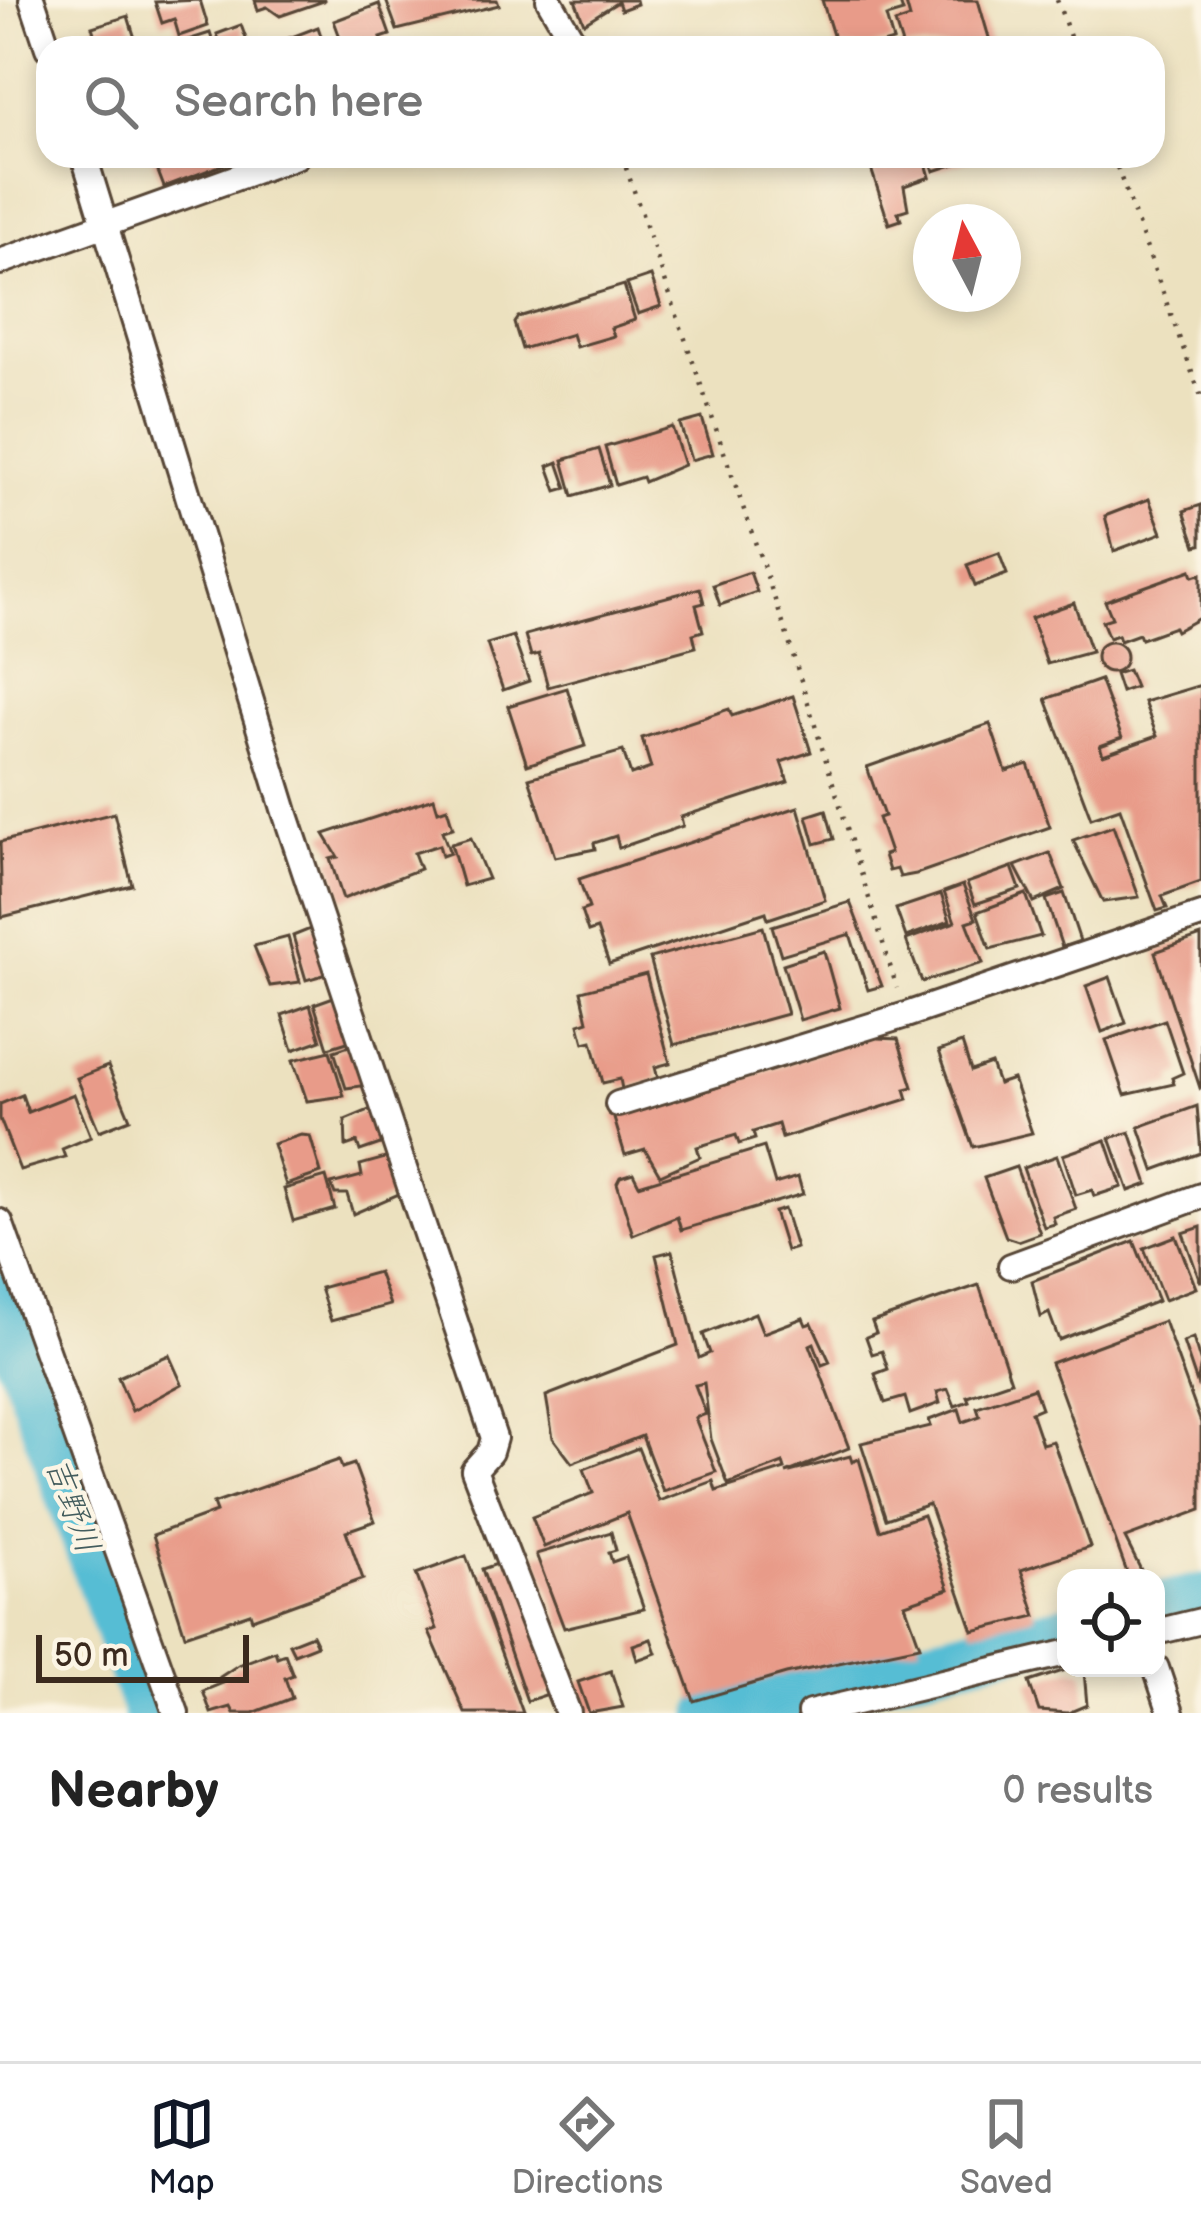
<!DOCTYPE html>
<meta charset="utf-8">
<style>
:root{--surface:#fff;--page:#f6f6f6;--text:#222;--muted:#767676;--line:#e0e0e0;--accent:#111827}
body{margin:0;font-family:"Balsamiq Sans","Klee One",sans-serif;background:var(--page);color:var(--text)}
.controls{position:absolute;right:36px;bottom:36px;display:grid;overflow:hidden;border-radius:24px;box-shadow:0 6px 18px #0003}
.controls button{width:108px;height:108px;display:grid;place-items:center;padding:0;border:0;border-bottom:3px solid var(--line);background:var(--surface);color:var(--text);font:60px sans-serif}
.compass{position:absolute;left:913px;top:204px;width:108px;height:108px;border-radius:50%;background:var(--surface);box-shadow:0 6px 18px #0003;rotate:353deg}
.scale{position:absolute;left:36px;bottom:30px;width:213px;box-sizing:border-box;padding-left:12px;border:6px solid #3b2a1e;border-top:0;font-size:33px;line-height:42px;white-space:nowrap;color:#3b2a1e;-webkit-text-stroke:9px #fcf5e5;paint-order:stroke}
.list{margin:0;padding:0;list-style:none}
h2{display:flex;justify-content:space-between;align-items:center;height:156px;margin:0;padding:0 48px;font-size:51px}
h2 small{font-size:39px;font-weight:400;color:var(--muted)}
.icon{flex:none;width:66px;height:66px;fill:none;stroke:currentColor;stroke-width:2;stroke-linecap:round;stroke-linejoin:round}
.map{position:relative;flex:none;width:1201px;height:1713px;overflow:hidden}
.search{position:absolute;background:var(--surface);box-shadow:0 6px 18px #0003;left:36px;right:36px;top:36px;height:132px;display:flex;align-items:center;gap:30px;box-sizing:border-box;padding:0 42px;border-radius:36px;color:var(--muted);font-size:45px}
.sheet{height:348px;background:var(--surface)}
nav{display:flex;justify-content:space-around;align-items:center;box-sizing:border-box;height:168px;border-top:3px solid var(--line);background:var(--surface);font-size:33px;color:var(--muted)}
nav a{display:grid;justify-items:center;gap:6px}
nav .on{color:var(--accent)}
.map>svg:first-child{display:block}
.lines{fill:none;stroke-linecap:round;stroke-linejoin:round}
.river{stroke:#56bdd4;stroke-width:51}
.building{fill:#e89b89}
.minor-casing{stroke:#564536;stroke-width:30}
.path{stroke:#564536;stroke-width:4.5;stroke-dasharray:3 9;stroke-linecap:butt}
.minor{stroke:#fff;stroke-width:24}
.labels{text-anchor:middle;stroke-width:9;stroke-linejoin:round;paint-order:stroke}
.water-label{font-size:33px;font-style:italic;fill:#445d5e;stroke:#fcf5e5}
</style>
<div class="map">
<svg width="1201" height="1713" viewBox="0 0 1201 1713">
<rect width="100%" height="100%" fill="#fcf5e5"/>
<filter id="ink" filterUnits="userSpaceOnUse"><feTurbulence type="fractalNoise" baseFrequency=".00833" numOctaves="2"/><feDisplacementMap in="SourceGraphic" scale="24" xChannelSelector="R" yChannelSelector="G"/><feConvolveMatrix kernelMatrix="1 2 1 2 8 2 1 2 1" color-interpolation-filters="sRGB"/></filter>
<filter id="wash" filterUnits="userSpaceOnUse"><feTurbulence type="fractalNoise" baseFrequency=".004" numOctaves="4" result="noise"/><feDisplacementMap in="SourceGraphic" scale="48" xChannelSelector="R" yChannelSelector="G"/><feGaussianBlur stdDeviation="2.7" result="paint"/><feColorMatrix in="noise" values="0 0 0 0 0 0 0 0 0 0 0 0 0 0 0 0 0 1.4 0 .05"/><feComposite in="paint" operator="in"/></filter>
<g filter="url(#wash)">
<rect width="100%" height="100%" fill="#ece1bf"/>
<g class="lines">
<g class="river">
<polyline points="0,1297 149,1713"/>
<polyline points="1156,1609 1201,1599"/>
<polyline points="714,1713 1066,1630"/>
</g>
</g>
<g id="blocks">
<g class="building">
<polygon points="200,0 208,26 179,36 174,19 162,23 155,2"/>
<polygon points="255,0 324,0 324,1 280,16 267,7 258,10"/>
<polygon points="386,0 497,0 499,5 397,30"/>
<polygon points="575,0 636,0 637,4 621,10 618,2 584,23"/>
<polygon points="822,0 899,0 903,12 886,17 893,41 869,48 837,48"/>
<polygon points="905,0 978,0 992,48 903,48 895,23 910,18"/>
<polygon points="379,4 390,35 381,38 384,46 344,48 334,21"/>
<polygon points="128,16 137,45 99,48 92,27"/>
<polygon points="241,25 248,44 222,48 217,34"/>
<polygon points="318,27 325,48 263,48"/>
<polygon points="210,33 215,48 166,48 166,47"/>
<polygon points="152,156 221,156 225,164 164,187"/>
<polygon points="867,156 924,156 930,177 904,186 908,209 898,212 901,220 889,224"/>
<polygon points="929,156 977,156 977,157 934,171"/>
<polygon points="651,276 661,306 638,314 627,284"/>
<polygon points="624,285 635,320 611,328 614,336 576,347 572,334 522,349 514,323 518,317"/>
<polygon points="702,418 713,454 691,460 680,424"/>
<polygon points="672,427 684,465 644,482 642,477 616,485 605,447"/>
<polygon points="599,449 610,485 573,496 563,460"/>
<polygon points="558,462 567,488 557,491 548,466"/>
<polygon points="1149,499 1162,533 1114,551 1105,516"/>
<polygon points="1201,505 1201,545 1196,546 1184,511"/>
<polygon points="999,553 1007,574 975,586 967,565"/>
<polygon points="1191,570 1193,576 1201,574 1201,617 1176,631 1174,627 1141,639 1139,634 1120,641 1118,635 1109,638 1102,621 1112,618 1105,601"/>
<polygon points="750,572 757,592 720,605 713,585"/>
<polygon points="700,588 704,603 696,605 703,631 693,634 696,647 548,687 539,654 531,656 525,635"/>
<polygon points="1074,603 1091,652 1047,664 1031,618"/>
<polygon points="513,636 529,681 503,690 487,644"/>
<circle cx="1111" cy="657" r="15"/>
<polygon points="1128,670 1135,687 1121,692 1115,674"/>
<polygon points="1100,680 1122,738 1100,746 1103,755 1157,736 1144,702 1201,685 1201,882 1162,896 1167,908 1157,911 1120,808 1091,818 1046,699"/>
<polygon points="567,688 585,746 527,765 508,706"/>
<polygon points="793,696 811,752 781,762 788,782 681,817 683,826 619,848 616,836 594,843 595,849 555,857 529,778 623,751 631,775 651,768 642,738 729,709 732,716"/>
<polygon points="990,724 1006,771 1028,764 1050,827 916,874 900,877 897,869 889,871 884,855 890,853 878,818 884,816 867,767"/>
<polygon points="434,798 438,811 447,808 453,828 442,831 450,853 442,856 439,845 414,853 420,869 343,899 330,859 338,857 324,834"/>
<polygon points="798,807 825,900 768,919 766,912 609,964 597,929 588,932 581,911 589,908 579,879"/>
<polygon points="826,810 834,839 815,844 807,816"/>
<polygon points="114,813 132,885 2,917 0,842"/>
<polygon points="1113,826 1139,897 1103,902 1073,840"/>
<polygon points="471,838 488,879 463,886 451,844"/>
<polygon points="1050,853 1064,889 1034,902 1015,866"/>
<polygon points="1012,867 1020,889 975,904 967,883"/>
<polygon points="963,885 976,919 967,922 983,963 922,982 906,940 955,922 944,892"/>
<polygon points="1064,893 1080,941 1062,947 1046,899"/>
<polygon points="941,894 950,921 906,937 896,909"/>
<polygon points="1026,894 1041,936 990,949 977,912"/>
<polygon points="850,902 882,986 868,990 850,934 781,955 772,926"/>
<polygon points="325,923 338,971 306,980 293,936"/>
<polygon points="763,927 787,1014 674,1045 650,958"/>
<polygon points="1201,936 1201,1087 1200,1088 1155,952"/>
<polygon points="288,937 300,982 270,986 254,946"/>
<polygon points="824,951 840,1008 800,1020 783,964"/>
<polygon points="646,974 670,1063 655,1067 658,1079 622,1089 620,1079 603,1083 592,1041 584,1043 579,1024 588,1021 581,991"/>
<polygon points="1110,977 1126,1023 1102,1032 1086,986"/>
<polygon points="342,994 360,1038 328,1048 314,1004"/>
<polygon points="310,1005 321,1040 293,1050 282,1015"/>
<polygon points="1165,1020 1183,1073 1172,1078 1174,1084 1125,1095 1106,1040"/>
<polygon points="877,1032 879,1038 898,1039 913,1087 905,1089 908,1099 782,1138 778,1124 753,1132 755,1139 739,1144 736,1135 697,1147 700,1157 660,1175 645,1149 625,1155 613,1115 664,1099 682,1085 686,1098"/>
<polygon points="361,1042 375,1084 346,1088 334,1051"/>
<polygon points="962,1043 971,1071 991,1064 998,1084 1013,1079 1032,1133 973,1147 939,1051"/>
<polygon points="330,1051 344,1096 307,1101 293,1060"/>
<polygon points="108,1066 130,1119 99,1131 77,1078"/>
<polygon points="74,1094 91,1137 62,1149 65,1157 20,1170 0,1119 0,1104 22,1095 28,1112"/>
<polygon points="381,1105 392,1140 360,1151 357,1142 346,1146 345,1120"/>
<polygon points="1197,1106 1201,1153 1154,1170 1139,1127"/>
<polygon points="1130,1132 1148,1184 1129,1191 1110,1138"/>
<polygon points="301,1135 310,1136 321,1173 286,1185 273,1144"/>
<polygon points="1106,1140 1122,1187 1094,1196 1092,1190 1076,1195 1063,1155"/>
<polygon points="764,1147 775,1184 798,1177 803,1194 681,1230 677,1217 633,1235 617,1183 620,1177 633,1173 639,1185"/>
<polygon points="396,1155 406,1191 353,1214 347,1194 335,1194 331,1184 362,1176 360,1165"/>
<polygon points="1057,1156 1076,1209 1053,1217 1055,1224 1044,1227 1023,1168"/>
<polygon points="1016,1167 1040,1233 1018,1241 1006,1237 984,1178"/>
<polygon points="326,1177 335,1209 293,1221 284,1189"/>
<polygon points="784,1209 796,1248 786,1251 774,1212"/>
<polygon points="1201,1227 1201,1281 1200,1281 1183,1233"/>
<polygon points="1176,1236 1196,1288 1164,1300 1144,1248"/>
<polygon points="1134,1241 1158,1301 1059,1340 1049,1313 1041,1317 1032,1281"/>
<polygon points="672,1251 699,1358 710,1353 703,1334 755,1313 763,1333 803,1318 806,1325 812,1323 830,1362 822,1365 814,1343 810,1345 849,1448 786,1473 850,1456 852,1462 859,1459 880,1530 923,1515 949,1589 905,1604 920,1646 786,1674 694,1701 627,1513 544,1547 532,1517 593,1493 584,1469 638,1448 659,1501 713,1481 716,1491 785,1469 783,1463 728,1484 711,1439 704,1383 695,1385 706,1414 695,1418 716,1472 663,1491 642,1436 572,1463 553,1438 546,1396 678,1345 656,1255"/>
<polygon points="378,1272 390,1305 331,1321 320,1288"/>
<polygon points="979,1285 1011,1381 967,1396 969,1401 955,1406 948,1389 937,1392 940,1403 910,1414 905,1397 885,1403 875,1374 888,1369 882,1351 872,1354 866,1337 876,1333 872,1322"/>
<polygon points="1164,1321 1201,1423 1201,1510 1125,1538 1145,1578 1129,1578 1051,1363"/>
<polygon points="1193,1338 1201,1364 1197,1383 1183,1342"/>
<polygon points="169,1355 182,1384 132,1411 118,1377"/>
<polygon points="1034,1388 1041,1408 1031,1412 1042,1444 1053,1441 1090,1547 1021,1570 1036,1616 973,1631 929,1504 886,1519 861,1443 931,1426 929,1420 959,1409 963,1422 980,1416 977,1407"/>
<polygon points="339,1460 342,1468 354,1464 375,1521 346,1531 363,1579 252,1619 250,1613 185,1635 153,1535 216,1512 213,1504"/>
<polygon points="611,1532 616,1550 609,1552 612,1562 626,1557 644,1609 564,1628 536,1554"/>
<polygon points="466,1556 523,1713 465,1713 429,1632 437,1629 416,1574"/>
<polygon points="518,1557 560,1690 527,1701 482,1569"/>
<polygon points="312,1635 317,1645 294,1654 289,1644"/>
<polygon points="651,1639 656,1653 637,1660 633,1645"/>
<polygon points="275,1651 277,1657 285,1654 293,1675 285,1678 292,1698 253,1713 234,1713 231,1707 211,1713 203,1691 223,1683 220,1677 238,1665"/>
<polygon points="1072,1668 1084,1671 1087,1705 1068,1713 1039,1711 1029,1682"/>
<polygon points="611,1671 623,1707 589,1713 578,1682"/>
</g>
</g>
</g>
<g filter="url(#ink)">
<use href="#blocks" fill-opacity="0" stroke="#564536" stroke-width="3"/>
<g class="lines">
<g class="minor-casing">
<g id="minor">
<polyline points="32,0 48,48"/>
<polyline points="549,0 577,48"/>
<polyline points="84,156 285,812 494,1438 490,1452 474,1470 568,1713"/>
<polyline points="0,262 296,156"/>
<polyline points="618,1104 906,1015 1201,915"/>
<polyline points="0,1222 176,1713"/>
<polyline points="1011,1266 1201,1196"/>
<polyline points="1156,1632 1201,1621"/>
<polyline points="1156,1668 1171,1713"/>
<polyline points="810,1713 1066,1653"/>
</g>
</g>
<g class="path">
<polyline points="1057,0 1074,48"/>
<polyline points="622,156 784,626 897,988"/>
<polyline points="1113,156 1201,397"/>
</g>
<use href="#minor" class="minor"/>
</g>
</g>
<g class="labels">
<g class="water-label">
<text transform="translate(74 1505) rotate(70)" y="12">吉野川</text>
</g>
</g>
</svg>
<div class="controls">
<button><svg class="icon" aria-label="locate" viewBox="0 0 24 24"><circle cx="12" cy="12" r="6"/><path d="M12 2v4M12 18v4M2 12h4M18 12h4"/></svg></button>
</div>
<svg class="compass" viewBox="-18 -18 36 36"><path d="M0-13l5 13h-10z" fill="#e53935"/><path d="M0 13l5-13h-10z" fill="#767676"/></svg>
<div class="scale">50 m</div>
<div class="search"><svg class="icon" aria-label="search" viewBox="0 0 24 24"><circle cx="10" cy="10" r="6"/><path d="M15 15l6 6"/></svg>Search here</div>
</div>
<section class="sheet">
<h2>Nearby<small>0 results</small></h2>
<ul class="list">
</ul>
</section>
<nav>
<a class="on"><svg class="icon" aria-label="map" viewBox="0 0 24 24"><path d="M3 6l6-2 6 2 6-2v14l-6 2-6-2-6 2zM9 4v14M15 6v14"/></svg>Map</a>
<a><svg class="icon" aria-label="directions" viewBox="0 0 24 24"><path d="M12 3l9 9-9 9-9-9zM9 14v-3h6M13 9l2 2-2 2"/></svg>Directions</a>
<a><svg class="icon" aria-label="saved" viewBox="0 0 24 24"><path d="M7 4h10v16l-5-4-5 4z"/></svg>Saved</a>
</nav>
